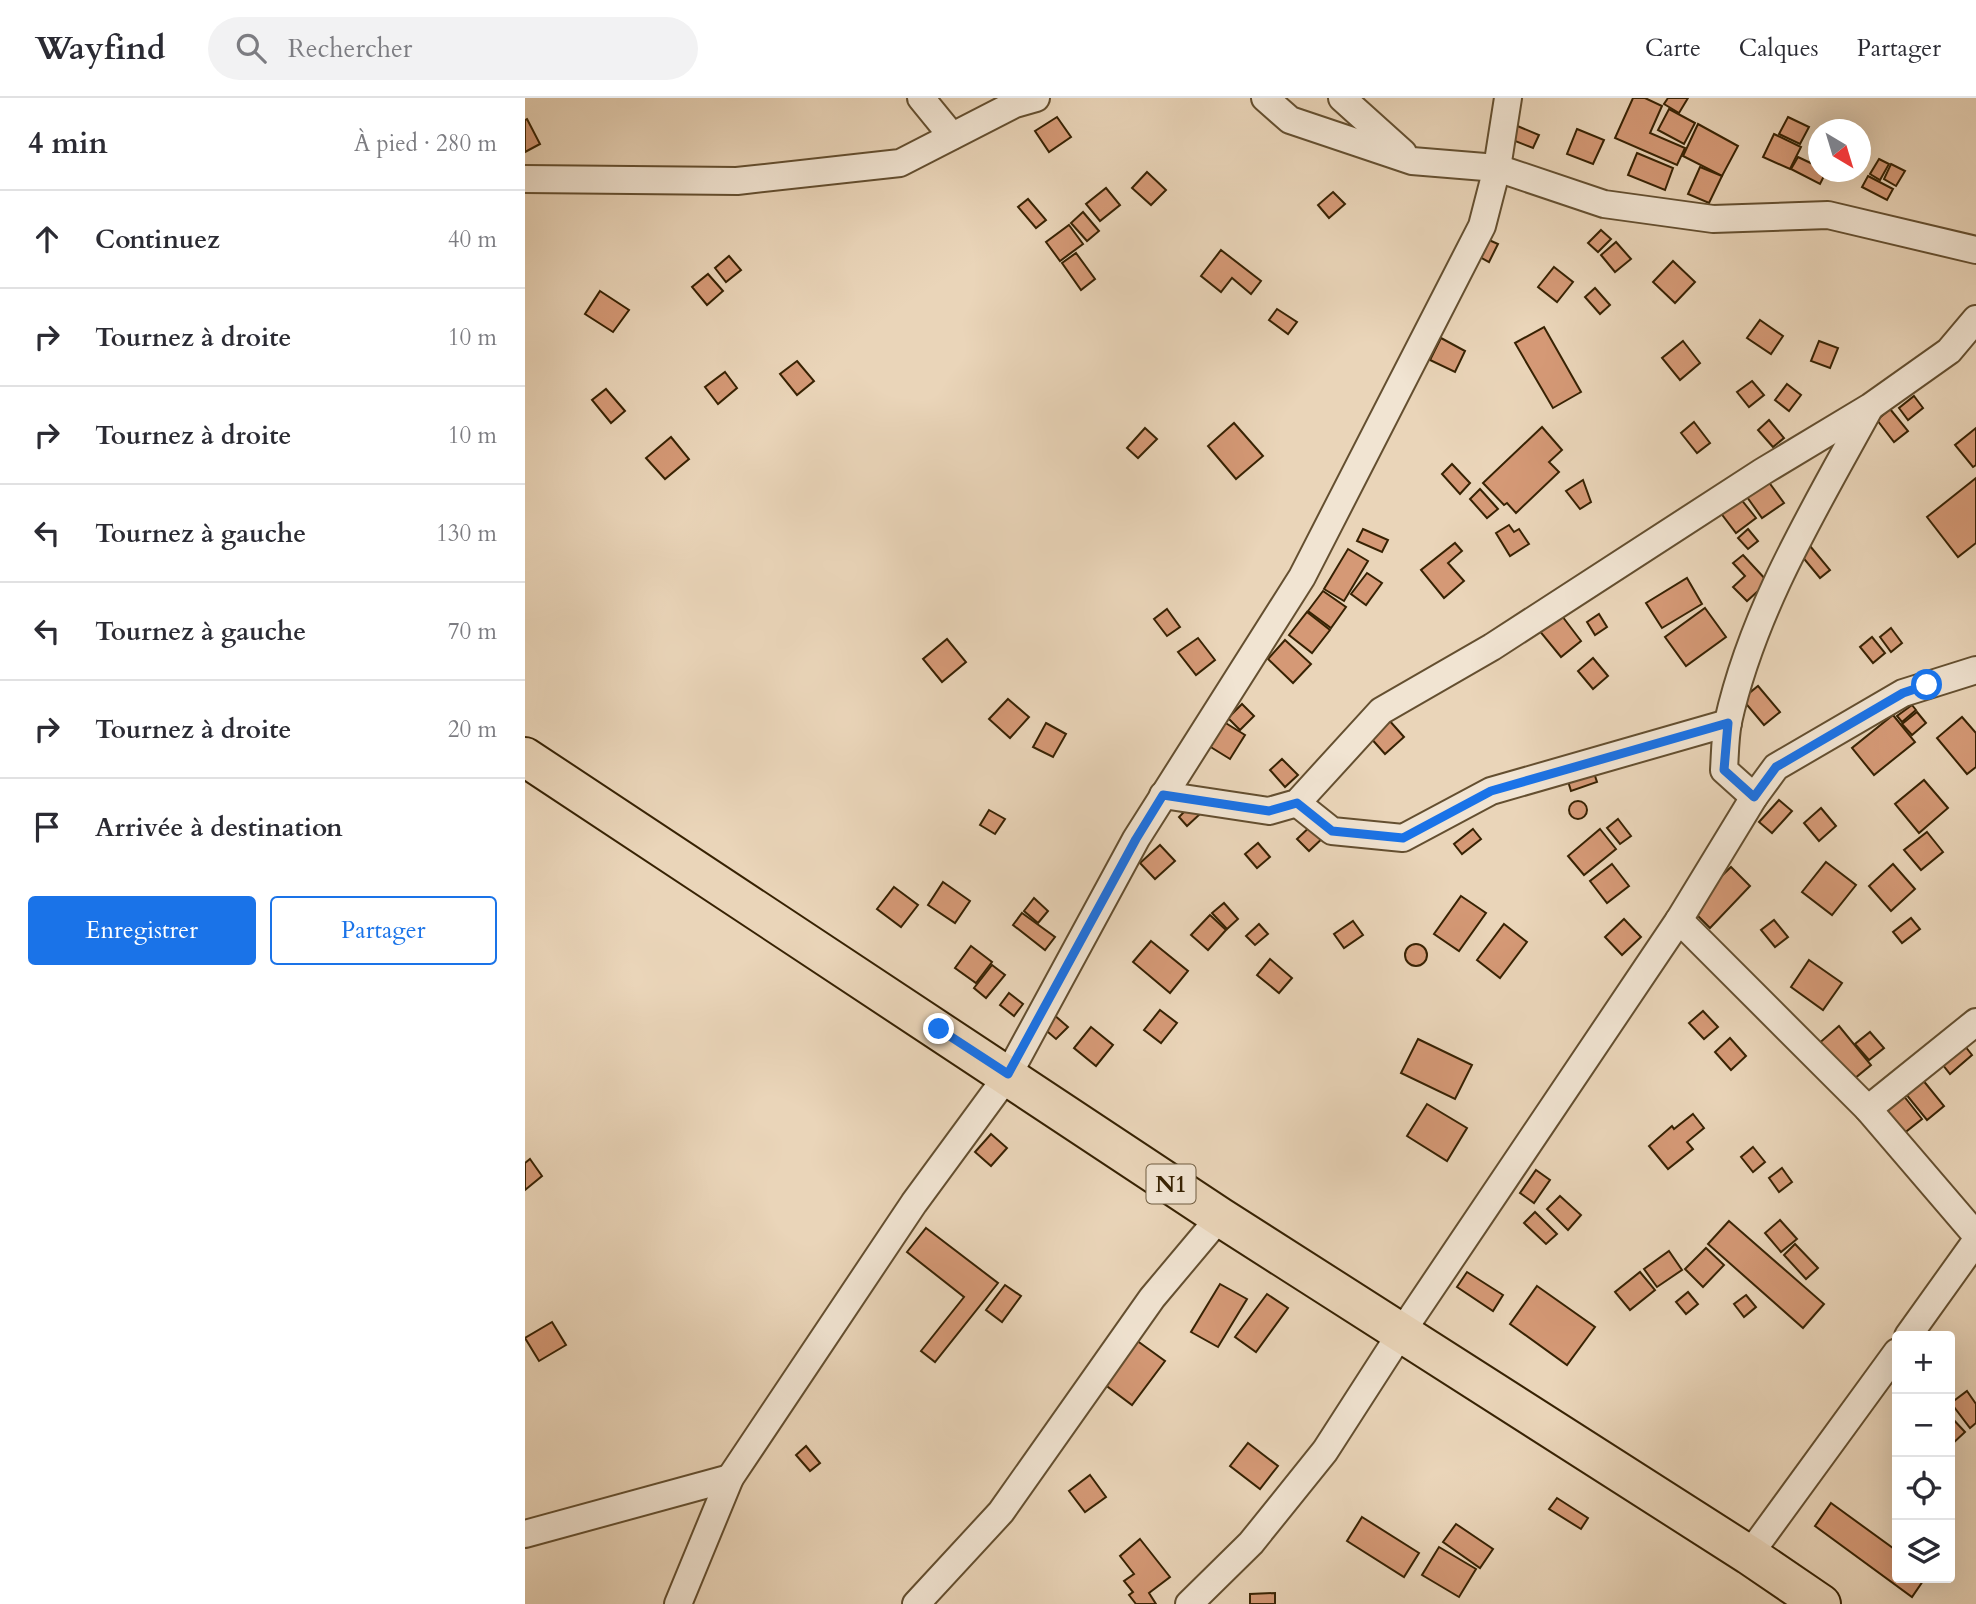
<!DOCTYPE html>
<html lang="fr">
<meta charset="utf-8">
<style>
:root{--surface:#fff;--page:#f2f2f3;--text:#2b2b33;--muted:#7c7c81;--line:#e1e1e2;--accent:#1a73e8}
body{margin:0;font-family:Cardo,serif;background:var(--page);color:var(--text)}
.controls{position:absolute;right:21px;bottom:21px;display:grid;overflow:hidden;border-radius:7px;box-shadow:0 7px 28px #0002}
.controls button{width:63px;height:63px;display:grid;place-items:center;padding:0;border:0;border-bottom:2px solid var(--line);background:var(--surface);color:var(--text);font:35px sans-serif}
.compass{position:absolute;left:1283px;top:21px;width:63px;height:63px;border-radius:50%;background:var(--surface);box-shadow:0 7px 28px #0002;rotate:142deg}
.stop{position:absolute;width:21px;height:21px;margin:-16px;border:5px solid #1a73e8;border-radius:50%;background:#fff}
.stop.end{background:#1a73e8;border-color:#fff;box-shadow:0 2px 7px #0008}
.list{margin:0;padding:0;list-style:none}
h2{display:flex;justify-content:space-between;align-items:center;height:91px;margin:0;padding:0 28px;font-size:30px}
h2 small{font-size:23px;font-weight:400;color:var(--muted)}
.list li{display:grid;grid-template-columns:46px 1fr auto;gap:21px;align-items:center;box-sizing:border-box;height:98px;padding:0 28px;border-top:2px solid var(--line)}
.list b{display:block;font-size:26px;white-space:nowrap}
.list em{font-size:23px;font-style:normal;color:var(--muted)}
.actions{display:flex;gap:14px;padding:21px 28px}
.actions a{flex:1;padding:16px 0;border:2px solid var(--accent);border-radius:7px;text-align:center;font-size:24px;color:var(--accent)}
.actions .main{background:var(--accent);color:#fff}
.icon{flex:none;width:38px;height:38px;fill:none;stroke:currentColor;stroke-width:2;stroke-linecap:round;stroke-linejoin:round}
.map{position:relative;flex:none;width:1451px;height:1506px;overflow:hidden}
header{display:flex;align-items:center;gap:42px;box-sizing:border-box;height:98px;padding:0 35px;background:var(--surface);border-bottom:2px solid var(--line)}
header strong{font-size:33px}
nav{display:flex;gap:38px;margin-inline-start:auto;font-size:24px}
.search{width:490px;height:63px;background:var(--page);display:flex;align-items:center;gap:18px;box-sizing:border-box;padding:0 24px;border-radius:38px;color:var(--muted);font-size:26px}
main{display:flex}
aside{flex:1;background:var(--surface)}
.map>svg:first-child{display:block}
.building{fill:#d59976;stroke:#372203;stroke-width:2}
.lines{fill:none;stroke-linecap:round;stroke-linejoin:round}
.street-casing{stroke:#644f30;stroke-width:30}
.primary-casing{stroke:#372203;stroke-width:42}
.street{stroke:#f1e4d2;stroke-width:26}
.primary{stroke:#ead5b9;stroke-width:38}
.route{stroke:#1a73e8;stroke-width:9}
.labels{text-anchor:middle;stroke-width:6;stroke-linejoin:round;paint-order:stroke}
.shield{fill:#f1e4d2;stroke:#6f5c41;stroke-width:2}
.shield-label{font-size:23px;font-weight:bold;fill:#372203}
</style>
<header>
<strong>Wayfind</strong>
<div class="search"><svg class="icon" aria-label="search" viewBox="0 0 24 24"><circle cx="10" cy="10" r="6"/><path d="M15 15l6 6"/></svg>Rechercher</div>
<nav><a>Carte</a><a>Calques</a><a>Partager</a></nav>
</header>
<main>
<aside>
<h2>4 min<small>À pied · 280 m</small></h2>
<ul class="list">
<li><svg class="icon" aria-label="ahead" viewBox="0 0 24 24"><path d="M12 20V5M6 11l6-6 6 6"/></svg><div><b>Continuez</b></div><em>40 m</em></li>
<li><svg class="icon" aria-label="right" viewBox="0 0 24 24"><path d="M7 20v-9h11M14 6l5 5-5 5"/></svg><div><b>Tournez à droite</b></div><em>10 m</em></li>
<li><svg class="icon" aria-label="right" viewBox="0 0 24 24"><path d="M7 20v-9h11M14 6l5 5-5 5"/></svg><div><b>Tournez à droite</b></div><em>10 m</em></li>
<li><svg class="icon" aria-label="left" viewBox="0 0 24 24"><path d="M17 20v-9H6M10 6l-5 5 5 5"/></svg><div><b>Tournez à gauche</b></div><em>130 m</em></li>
<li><svg class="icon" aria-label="left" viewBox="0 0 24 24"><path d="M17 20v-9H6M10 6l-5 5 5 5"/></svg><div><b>Tournez à gauche</b></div><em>70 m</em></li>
<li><svg class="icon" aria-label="right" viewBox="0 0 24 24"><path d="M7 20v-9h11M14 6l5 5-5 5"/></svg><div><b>Tournez à droite</b></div><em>20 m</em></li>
<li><svg class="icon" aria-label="arrive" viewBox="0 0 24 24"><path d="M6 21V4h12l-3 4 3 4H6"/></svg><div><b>Arrivée à destination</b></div></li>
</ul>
<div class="actions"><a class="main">Enregistrer</a><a>Partager</a></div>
</aside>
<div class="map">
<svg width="1451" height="1506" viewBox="0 0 1451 1506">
<rect width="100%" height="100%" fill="#ead5b9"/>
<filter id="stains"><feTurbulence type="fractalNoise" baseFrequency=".00286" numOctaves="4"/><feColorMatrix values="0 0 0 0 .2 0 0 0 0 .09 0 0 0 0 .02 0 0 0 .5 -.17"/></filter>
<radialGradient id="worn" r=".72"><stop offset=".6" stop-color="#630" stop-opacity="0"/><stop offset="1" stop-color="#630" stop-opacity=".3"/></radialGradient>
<g class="building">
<polygon points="1108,0 1120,0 1137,8 1125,35 1160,50 1152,67 1090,40"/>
<polygon points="1143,0 1163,0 1154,15 1139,6"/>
<polygon points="1144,11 1170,25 1159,46 1133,32"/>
<polygon points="532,19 546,39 524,54 510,33"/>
<polygon points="1263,19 1284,29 1275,46 1254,36"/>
<polygon points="2,21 15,46 0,54 0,22"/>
<polygon points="1173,26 1213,48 1197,78 1158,58"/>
<polygon points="990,27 1014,37 1008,50 985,41"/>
<polygon points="1052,31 1079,42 1068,66 1042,56"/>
<polygon points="1249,36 1276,49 1265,71 1238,59"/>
<polygon points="1112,55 1148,70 1140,92 1103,77"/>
<polygon points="1273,59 1294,69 1294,74 1301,74 1295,86 1266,71"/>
<polygon points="1354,61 1364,66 1355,82 1345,76"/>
<polygon points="1366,66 1380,73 1371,88 1359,81"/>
<polygon points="1175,69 1197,78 1184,105 1163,96"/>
<polygon points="622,74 641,92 626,107 607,90"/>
<polygon points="1343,78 1368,91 1362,102 1337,89"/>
<polygon points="581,90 595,107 575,123 561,106"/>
<polygon points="808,94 820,106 804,120 793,107"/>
<polygon points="503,101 521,122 511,130 493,109"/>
<polygon points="558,114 574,133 562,143 546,125"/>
<polygon points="544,127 558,146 535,163 521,144"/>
<polygon points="1076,132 1086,141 1073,154 1063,145"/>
<polygon points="964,142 973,146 964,164 955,159"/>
<polygon points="1091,144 1106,161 1090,174 1076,157"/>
<polygon points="696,152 736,183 726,196 707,180 696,194 676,178"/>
<polygon points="551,155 570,181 556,192 537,165"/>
<polygon points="204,158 216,172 201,184 190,170"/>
<polygon points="1148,163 1170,184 1150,205 1128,184"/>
<polygon points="1029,169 1048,184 1032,204 1013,189"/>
<polygon points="183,176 198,193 182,207 167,189"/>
<polygon points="1070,190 1085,207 1075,216 1060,199"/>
<polygon points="75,193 104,212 88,234 60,216"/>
<polygon points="752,211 772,224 763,236 744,222"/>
<polygon points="1235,222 1258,238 1246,256 1222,240"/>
<polygon points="1019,229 1056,294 1028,310 990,245"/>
<polygon points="916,240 940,253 930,274 905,262"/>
<polygon points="1158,243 1175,265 1155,282 1137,260"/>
<polygon points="1294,243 1313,250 1305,270 1286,263"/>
<polygon points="272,263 289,283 272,297 255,276"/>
<polygon points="200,274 212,290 193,306 180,289"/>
<polygon points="1227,283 1239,297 1224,309 1212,294"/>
<polygon points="1262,286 1276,297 1264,313 1250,302"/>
<polygon points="81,291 100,313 86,325 67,302"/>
<polygon points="1389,298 1398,310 1383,322 1374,310"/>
<polygon points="1365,311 1383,333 1369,344 1352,322"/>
<polygon points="1244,322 1259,340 1248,349 1233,332"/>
<polygon points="1169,324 1185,345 1172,355 1156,335"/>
<polygon points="709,325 738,358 711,381 683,348"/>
<polygon points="1017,329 1037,352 1024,364 1034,374 991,415 982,405 979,407 958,385"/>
<polygon points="620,330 632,341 613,360 602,350"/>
<polygon points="1451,330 1451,367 1448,369 1430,347"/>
<polygon points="146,339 164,361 140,381 121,360"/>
<polygon points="927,366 945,385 935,396 917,376"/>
<polygon points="1451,380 1451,445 1433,459 1402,419"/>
<polygon points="1058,382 1066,404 1055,411 1041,393"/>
<polygon points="1243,383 1259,405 1237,420 1222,399"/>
<polygon points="955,391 973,411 962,420 945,401"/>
<polygon points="1215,400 1231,420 1211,435 1195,414"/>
<polygon points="984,427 989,434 994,431 1004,446 985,458 971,435"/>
<polygon points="838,431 863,442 857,454 832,443"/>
<polygon points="1223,431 1233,443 1223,451 1213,440"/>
<polygon points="930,445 937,453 923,465 939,483 919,500 896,472"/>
<polygon points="1285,448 1305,472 1295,480 1275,456"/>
<polygon points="823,451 843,463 819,503 799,491"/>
<polygon points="1218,457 1243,484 1222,503 1208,489 1220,478 1208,465"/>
<polygon points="842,475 857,485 841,507 826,496"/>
<polygon points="1162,480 1177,506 1137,530 1121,505"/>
<polygon points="798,493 821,509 806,530 783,513"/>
<polygon points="1180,510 1201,539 1161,568 1140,539"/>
<polygon points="642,511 655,529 642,538 629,521"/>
<polygon points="782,514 805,532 787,555 764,537"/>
<polygon points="1034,514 1056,543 1036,559 1013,531"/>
<polygon points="1074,516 1082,529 1070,537 1062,524"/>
<polygon points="1366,530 1377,545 1366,554 1355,539"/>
<polygon points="1347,539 1360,555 1348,565 1335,549"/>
<polygon points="673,540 690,562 671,577 653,554"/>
<polygon points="422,541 441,564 417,584 398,561"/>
<polygon points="760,542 786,566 768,585 743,561"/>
<polygon points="1068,560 1083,578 1068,591 1053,573"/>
<polygon points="1233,588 1255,614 1239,627 1217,601"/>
<polygon points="483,601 504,619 485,640 464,621"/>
<polygon points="717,606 729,618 715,632 703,620"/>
<polygon points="1387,607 1391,612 1377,624 1372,618"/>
<polygon points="1392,614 1401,625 1387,637 1377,626"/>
<polygon points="1368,617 1390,644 1349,677 1327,650"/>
<polygon points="1437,619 1451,635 1451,669 1442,676 1412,640"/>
<polygon points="863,621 879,639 860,656 844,638"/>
<polygon points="699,624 720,637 705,661 684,648"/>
<polygon points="521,625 541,636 528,659 508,649"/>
<polygon points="757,661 773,677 760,689 745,672"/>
<polygon points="1068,672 1072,684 1046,693 1042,680"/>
<polygon points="1399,682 1423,710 1394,735 1370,706"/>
<polygon points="1254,702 1267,713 1247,735 1234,724"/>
<circle cx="1053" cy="712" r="9"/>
<polygon points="666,707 675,716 662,728 654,719"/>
<polygon points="1296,710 1311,728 1294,743 1279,725"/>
<polygon points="464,712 480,721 470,736 455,727"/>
<polygon points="1093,721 1106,738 1095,746 1082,730"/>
<polygon points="790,724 802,736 784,753 772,741"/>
<polygon points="948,731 956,741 937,756 929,746"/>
<polygon points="1075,731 1091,751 1059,777 1043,758"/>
<polygon points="1402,734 1418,754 1396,772 1379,752"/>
<polygon points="733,745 745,759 732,770 720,756"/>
<polygon points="635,747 650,763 630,781 615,765"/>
<polygon points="1301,764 1331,787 1307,817 1277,794"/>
<polygon points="1087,766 1104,788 1082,805 1065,783"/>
<polygon points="1368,766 1390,791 1366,813 1344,788"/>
<polygon points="1206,769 1225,788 1185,830 1164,809"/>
<polygon points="418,784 445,803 430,825 403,807"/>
<polygon points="369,789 393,807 376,829 352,811"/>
<polygon points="936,798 961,815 934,853 909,836"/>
<polygon points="509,800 523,813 513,825 499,813"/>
<polygon points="699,805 713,821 702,831 687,815"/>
<polygon points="497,815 530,839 520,852 488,827"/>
<polygon points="685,817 701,832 683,852 666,837"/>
<polygon points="1386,820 1395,831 1377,845 1368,834"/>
<polygon points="1099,821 1116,839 1097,857 1080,839"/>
<polygon points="1249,822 1263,839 1250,849 1236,832"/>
<polygon points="828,823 838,837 819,850 809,836"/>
<polygon points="734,826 743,836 730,847 721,838"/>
<polygon points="979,826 1002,844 975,880 952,862"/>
<polygon points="626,843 663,873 645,895 608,864"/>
<circle cx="891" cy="857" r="11"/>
<polygon points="446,848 467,864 451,885 430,870"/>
<polygon points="745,861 767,880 754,895 732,877"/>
<polygon points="1284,862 1317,885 1298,912 1266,889"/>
<polygon points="467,867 480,877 461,900 449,890"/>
<polygon points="484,895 498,906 489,918 475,907"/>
<polygon points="635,912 652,925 636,945 619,932"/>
<polygon points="1178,913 1193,929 1179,941 1164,925"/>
<polygon points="528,916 543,929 531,941 516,928"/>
<polygon points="1314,928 1346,967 1324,985 1292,947"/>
<polygon points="566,929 588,947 571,968 549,950"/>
<polygon points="1345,934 1359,950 1344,962 1330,946"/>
<polygon points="1205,940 1221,958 1206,972 1190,954"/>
<polygon points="893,941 947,967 930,1001 876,975"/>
<polygon points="1436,943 1447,957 1425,976 1414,962"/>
<polygon points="1397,981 1419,1008 1402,1022 1380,995"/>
<polygon points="1378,997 1397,1021 1373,1040 1354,1017"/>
<polygon points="902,1006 942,1030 922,1063 882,1038"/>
<polygon points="1168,1016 1179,1030 1162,1044 1168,1051 1143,1071 1124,1048 1147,1028 1149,1031"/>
<polygon points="466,1036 482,1050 466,1068 450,1054"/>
<polygon points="1228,1049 1240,1064 1228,1074 1216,1059"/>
<polygon points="5,1061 17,1078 0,1092 0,1065"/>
<polygon points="1257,1070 1267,1084 1254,1094 1244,1080"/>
<polygon points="1011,1072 1025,1082 1009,1105 995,1095"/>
<polygon points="1035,1098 1056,1117 1043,1132 1022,1111"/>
<polygon points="1010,1114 1032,1136 1021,1146 999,1125"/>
<polygon points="1255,1122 1272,1141 1256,1154 1240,1135"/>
<polygon points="1204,1123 1299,1206 1278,1230 1183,1146"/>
<polygon points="401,1130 473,1185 410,1264 396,1253 439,1199 382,1154"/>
<polygon points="1270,1146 1293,1170 1281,1181 1259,1157"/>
<polygon points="1181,1150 1199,1167 1178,1189 1160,1171"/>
<polygon points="1144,1153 1157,1172 1132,1189 1119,1171"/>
<polygon points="942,1174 978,1197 968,1213 932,1189"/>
<polygon points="1115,1174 1130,1192 1105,1212 1090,1194"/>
<polygon points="695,1186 722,1201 693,1249 666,1234"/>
<polygon points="480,1187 496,1198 477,1224 461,1212"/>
<polygon points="1012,1188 1070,1229 1042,1267 985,1226"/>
<polygon points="1163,1194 1173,1206 1161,1216 1151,1204"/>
<polygon points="742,1196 763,1210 731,1254 710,1239"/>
<polygon points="1221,1197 1231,1209 1219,1219 1209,1206"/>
<polygon points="27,1224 41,1247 14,1263 0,1240"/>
<polygon points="611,1242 640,1263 607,1307 579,1286"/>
<polygon points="1442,1293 1451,1306 1451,1325 1445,1330 1426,1305"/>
<polygon points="1425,1318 1440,1334 1425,1348"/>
<polygon points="723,1345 753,1368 735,1391 705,1368"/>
<polygon points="281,1348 295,1365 285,1373 271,1357"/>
<polygon points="565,1377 581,1399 560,1414 544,1393"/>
<polygon points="1032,1400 1063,1420 1056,1431 1024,1411"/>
<polygon points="1306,1405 1372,1453 1372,1480 1400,1480 1387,1499 1290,1428"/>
<polygon points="837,1419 894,1455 879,1479 822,1443"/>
<polygon points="931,1426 968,1451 955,1470 918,1444"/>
<polygon points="615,1441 645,1479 624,1495 631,1506 611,1506 604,1497 608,1494 599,1483 609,1476 595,1458"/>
<polygon points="914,1449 951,1471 934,1499 897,1477"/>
<polygon points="750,1495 750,1506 725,1506 725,1496"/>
</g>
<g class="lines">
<g class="street-casing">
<g id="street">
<polyline points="396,0 427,38"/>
<polyline points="740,0 765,22 887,63 972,70 1079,106 1188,121 1303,117 1451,152"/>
<polyline points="817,0 878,55"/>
<polyline points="0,81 212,83 375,65 490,6 511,0"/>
<polyline points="638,697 744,713 772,705 856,613 967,549 1237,374 1345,309 1424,253 1451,221"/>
<path d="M1229,699L1199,672C1200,656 1200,639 1203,624C1228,511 1290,410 1344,311"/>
<polyline points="772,705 807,733 878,740 966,693 1203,625"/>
<polyline points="1154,822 1343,1011 1451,1137"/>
<polyline points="1343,1011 1451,924"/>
<polyline points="1383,1238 1451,1143"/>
<polyline points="0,1436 205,1380"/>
<polyline points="1224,1457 1372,1254"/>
<polyline points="153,1506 205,1380 389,1105 483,977 611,741 777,479 957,128 972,70 983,0"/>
<polyline points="391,1506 476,1414 627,1200 695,1119"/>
<polyline points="664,1506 726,1445 800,1353 876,1235 1154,822 1229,699 1251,669 1378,595 1451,572"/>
</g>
</g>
<g class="primary-casing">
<polyline id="primary" points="0,659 695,1119 1224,1457 1296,1506"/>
</g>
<use href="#street" class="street"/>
<use href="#primary" class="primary"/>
</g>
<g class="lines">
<polyline class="route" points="414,931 483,976 611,741 638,697 744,713 772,705 807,733 878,740 966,693 1203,625 1199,672 1229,699 1251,669 1378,595 1402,587"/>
</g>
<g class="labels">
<rect class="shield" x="621.5" y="1066.5" width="49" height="39" rx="5"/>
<g class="shield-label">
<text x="646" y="1094">N1</text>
</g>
</g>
<rect width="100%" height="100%" filter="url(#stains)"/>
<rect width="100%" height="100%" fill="url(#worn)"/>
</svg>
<div class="controls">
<button>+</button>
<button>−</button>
<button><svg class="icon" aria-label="locate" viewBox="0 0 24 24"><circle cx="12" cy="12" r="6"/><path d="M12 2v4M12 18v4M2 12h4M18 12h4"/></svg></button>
<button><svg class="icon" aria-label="layers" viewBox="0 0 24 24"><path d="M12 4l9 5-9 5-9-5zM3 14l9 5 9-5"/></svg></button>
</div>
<svg class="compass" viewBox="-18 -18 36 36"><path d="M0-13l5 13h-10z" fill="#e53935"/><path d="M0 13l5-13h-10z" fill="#7c7c81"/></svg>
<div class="stop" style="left:1402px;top:587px"></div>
<div class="stop end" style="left:414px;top:931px"></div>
</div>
</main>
